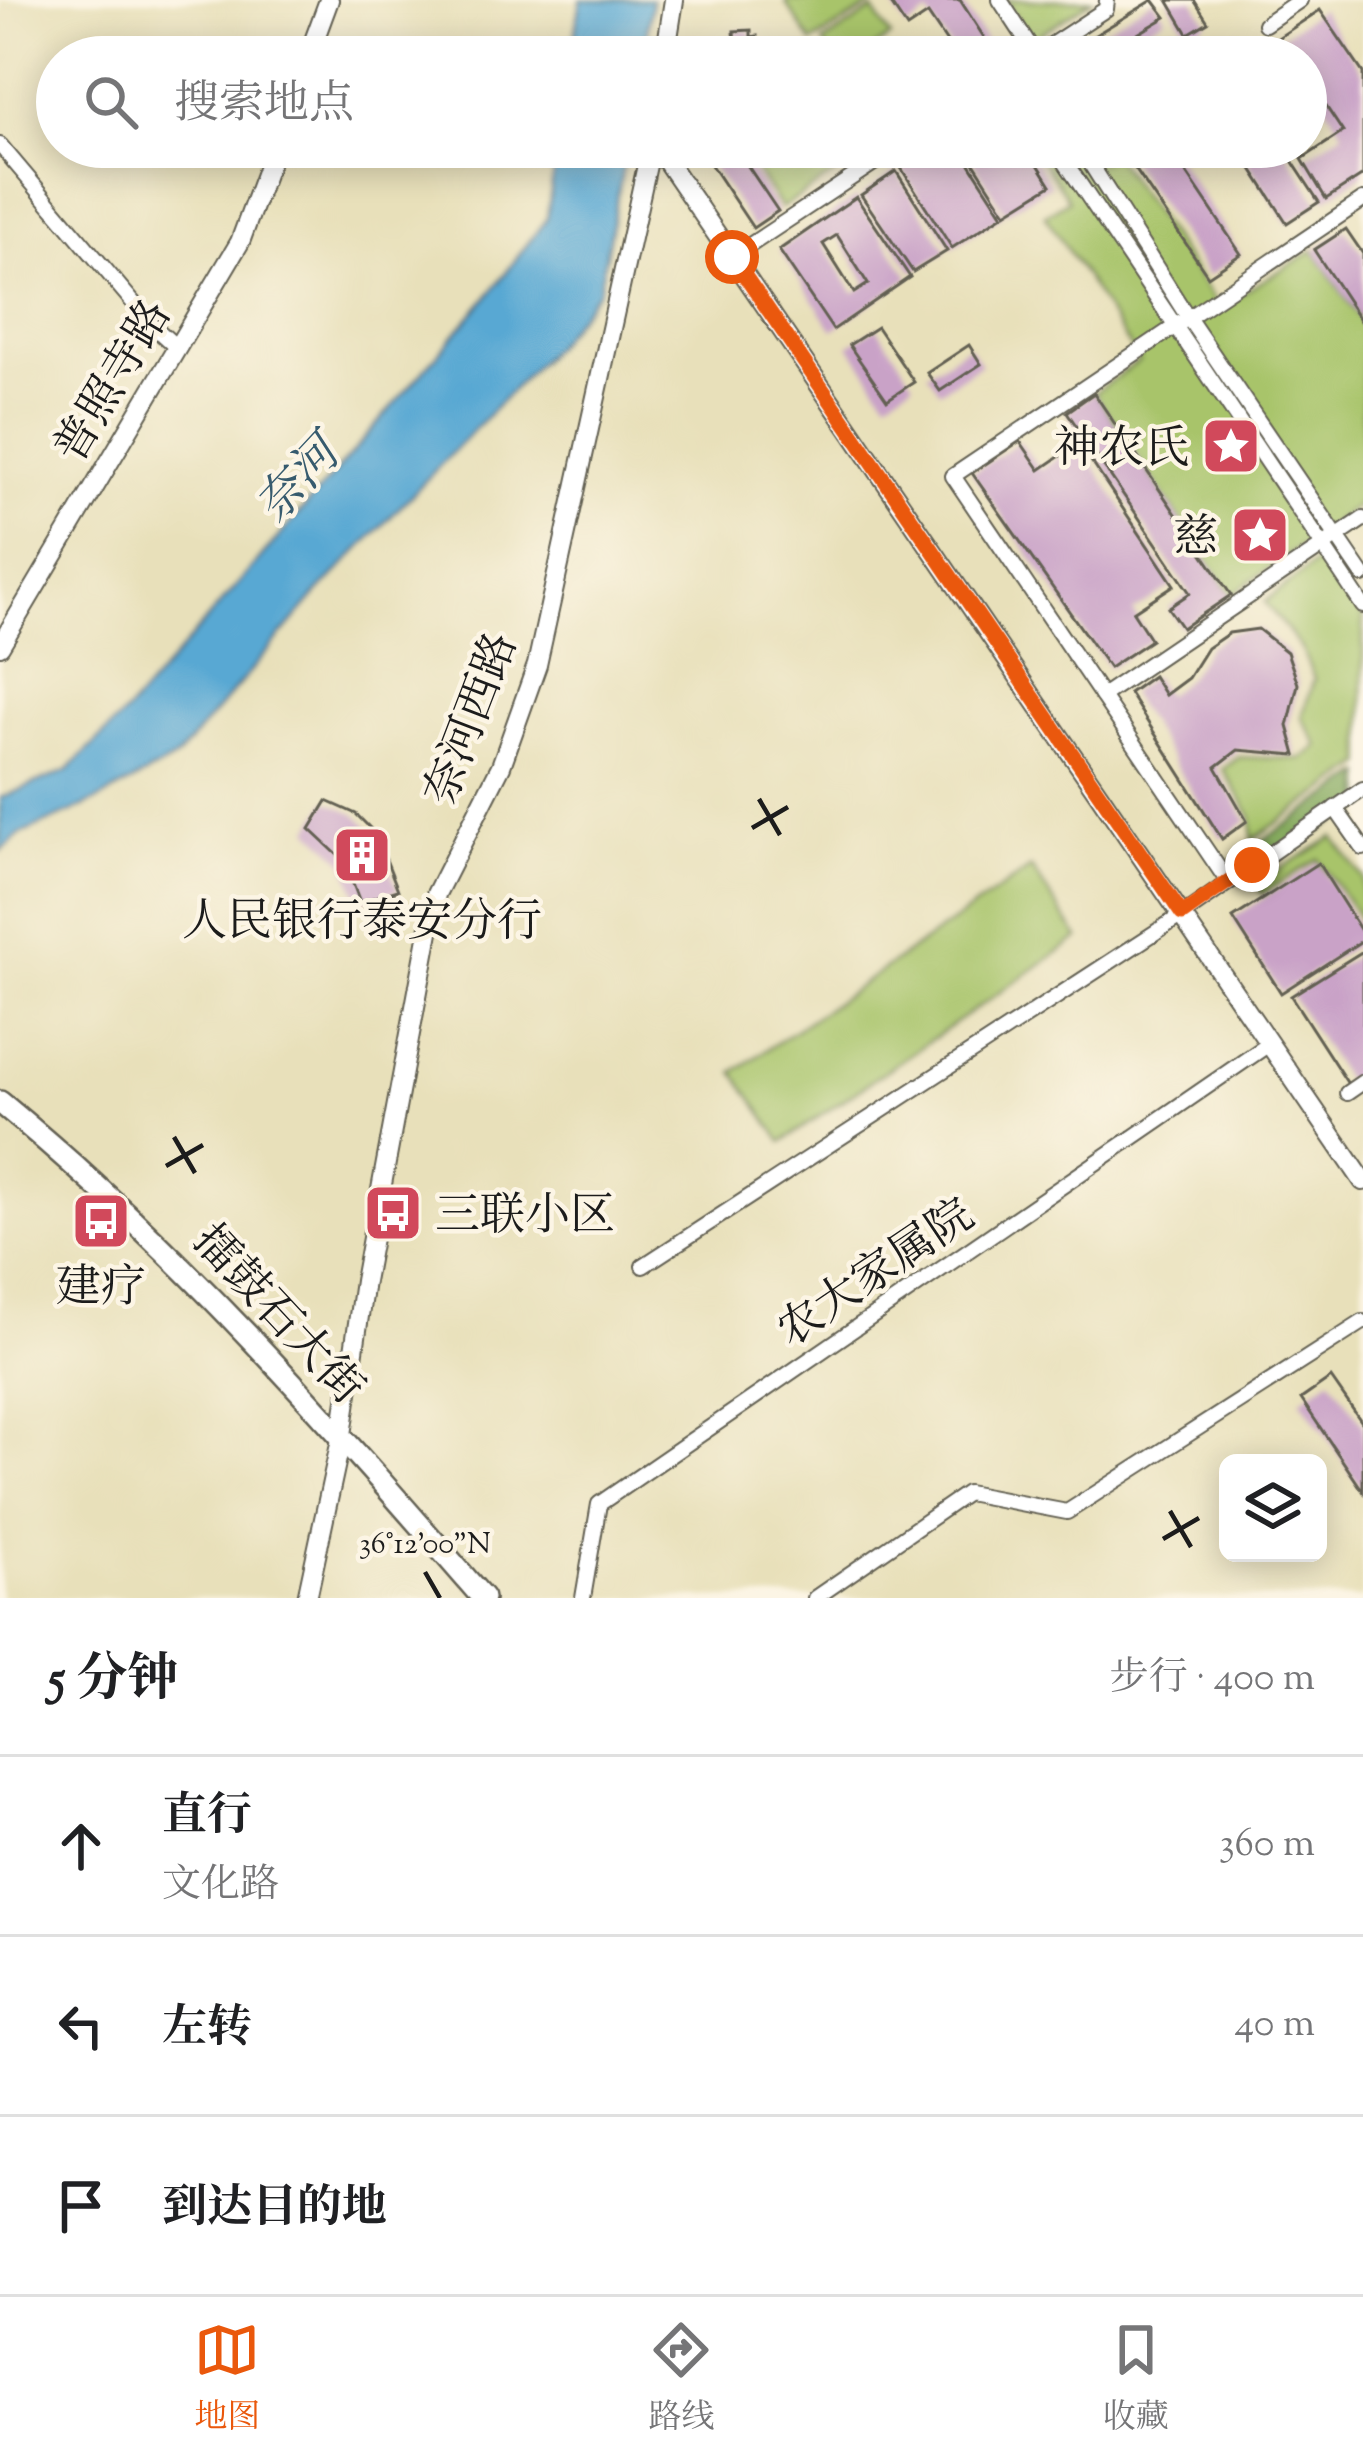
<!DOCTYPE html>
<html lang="zh">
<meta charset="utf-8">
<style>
:root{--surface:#fff;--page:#f2f2f2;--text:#202124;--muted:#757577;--line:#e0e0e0;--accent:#ea580c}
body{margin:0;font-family:"Sorts Mill Goudy","Noto Serif SC",serif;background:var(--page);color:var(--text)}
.controls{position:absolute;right:36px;bottom:36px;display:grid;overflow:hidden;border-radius:18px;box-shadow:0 6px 30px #0003}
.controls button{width:108px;height:108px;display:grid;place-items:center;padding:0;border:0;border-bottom:3px solid var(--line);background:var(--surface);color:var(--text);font:60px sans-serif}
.stop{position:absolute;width:36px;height:36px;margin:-27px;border:9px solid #ea580c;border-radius:50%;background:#fff}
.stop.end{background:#ea580c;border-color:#fff;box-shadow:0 3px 12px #0008}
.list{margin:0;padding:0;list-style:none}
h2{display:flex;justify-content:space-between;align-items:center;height:156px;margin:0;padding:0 48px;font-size:51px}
h2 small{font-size:39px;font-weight:400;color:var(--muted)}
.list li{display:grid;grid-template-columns:78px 1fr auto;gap:36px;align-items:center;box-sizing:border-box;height:180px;padding:0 48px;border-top:3px solid var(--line)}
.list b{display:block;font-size:45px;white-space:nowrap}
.list p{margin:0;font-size:39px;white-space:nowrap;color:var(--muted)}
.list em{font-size:39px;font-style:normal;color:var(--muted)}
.icon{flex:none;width:66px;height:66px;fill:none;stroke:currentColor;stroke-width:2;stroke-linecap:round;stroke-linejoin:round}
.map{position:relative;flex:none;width:1363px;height:1598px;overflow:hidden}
.search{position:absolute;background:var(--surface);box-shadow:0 6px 30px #0003;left:36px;right:36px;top:36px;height:132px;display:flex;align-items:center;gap:30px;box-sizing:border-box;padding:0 42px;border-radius:66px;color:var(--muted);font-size:45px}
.sheet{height:696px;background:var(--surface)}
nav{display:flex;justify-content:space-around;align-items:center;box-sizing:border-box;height:168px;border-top:3px solid var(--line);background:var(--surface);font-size:33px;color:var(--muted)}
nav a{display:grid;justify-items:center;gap:6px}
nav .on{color:var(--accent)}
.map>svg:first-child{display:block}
.green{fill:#a8c46b;stroke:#627044;stroke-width:3}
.forest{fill:#86aa5f;stroke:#51633e;stroke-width:3}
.water{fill:#59a8d3;stroke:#3a6278;stroke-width:3}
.building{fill:#c9a2c7;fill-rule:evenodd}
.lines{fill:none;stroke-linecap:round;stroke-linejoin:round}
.minor-casing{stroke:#636153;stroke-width:18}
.tertiary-casing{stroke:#636153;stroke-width:22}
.secondary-casing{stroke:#636153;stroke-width:26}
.minor{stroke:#fff;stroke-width:14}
.tertiary{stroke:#fff;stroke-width:18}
.secondary{stroke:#fff;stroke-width:21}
.route{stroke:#ea580c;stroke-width:15}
.ticks{fill:none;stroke:#1c1c1c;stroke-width:4.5}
.labels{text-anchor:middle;stroke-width:9;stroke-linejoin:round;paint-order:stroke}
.street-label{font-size:45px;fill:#1c1c1c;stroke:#fcf5e5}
.poi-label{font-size:45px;fill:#1c1c1c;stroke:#fcf5e5;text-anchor:end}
.water-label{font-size:48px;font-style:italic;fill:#375b6e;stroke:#fcf5e5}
.ticks-label{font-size:30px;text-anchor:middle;fill:#1c1c1c;stroke:#fcf5e5;stroke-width:9;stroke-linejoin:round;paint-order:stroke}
</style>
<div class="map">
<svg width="1363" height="1598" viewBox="0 0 1363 1598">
<rect width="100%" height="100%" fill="#fcf5e5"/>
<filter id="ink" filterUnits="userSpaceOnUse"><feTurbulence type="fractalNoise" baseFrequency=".00833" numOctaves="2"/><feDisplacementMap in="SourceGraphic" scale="24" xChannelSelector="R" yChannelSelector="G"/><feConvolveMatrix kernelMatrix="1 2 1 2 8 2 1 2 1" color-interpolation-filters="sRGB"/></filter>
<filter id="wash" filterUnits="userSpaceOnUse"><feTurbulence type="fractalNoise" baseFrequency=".004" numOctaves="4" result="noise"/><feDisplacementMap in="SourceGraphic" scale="48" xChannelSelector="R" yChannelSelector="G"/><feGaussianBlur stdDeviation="2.7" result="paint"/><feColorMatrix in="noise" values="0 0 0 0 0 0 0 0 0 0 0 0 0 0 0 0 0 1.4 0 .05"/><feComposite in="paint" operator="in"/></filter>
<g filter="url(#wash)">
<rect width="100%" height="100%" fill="#e8e0ba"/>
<g class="green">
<polygon points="787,0 880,0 812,43 785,2"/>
<polygon points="1006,0 1092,0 1032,39"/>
<polygon points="873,10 891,37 860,57 833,57 823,43"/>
<polygon points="740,147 831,147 845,168 781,208"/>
<polygon points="1032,147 1088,147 1099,164 1113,155 1219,307 1314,250 1363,324 1363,502 1231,595 1094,393 1139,361 1045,215 1069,200"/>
<polygon points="1322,558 1363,617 1363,765 1252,840 1252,817 1223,769 1239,757 1302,759 1319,746 1302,717 1314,679 1302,650 1265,602"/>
<polygon points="1334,837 1363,878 1363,917 1360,919 1318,859 1262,894 1256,883"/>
<polygon points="1031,868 1079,938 782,1142 734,1072"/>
</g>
<polygon class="forest" points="1363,774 1363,803 1242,884 1227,864"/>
<g class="water">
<polygon points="581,0 652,0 643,57 571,57"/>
<polygon points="557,147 627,147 599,290 552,348 315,596 176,758 101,799 21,834 0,851 0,798 67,771 126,713 489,295 547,218"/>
</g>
<g id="blocks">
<g class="building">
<polygon points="896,0 960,0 987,42 965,57 957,57 928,14 907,28 891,4"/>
<polygon points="1153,0 1166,17 1136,35 1142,45 1122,57 1059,57"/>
<polygon points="1168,0 1194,0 1208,22 1188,34"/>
<polygon points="1320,10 1363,73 1363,175 1326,199 1302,159 1343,132 1306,76 1306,57 1249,57"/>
<polygon points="751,30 751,37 757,36 757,57 723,57 723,46 735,44 734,31"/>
<polygon points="699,147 735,147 778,211 753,228"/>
<polygon points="916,147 959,147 1003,215 952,248 896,160"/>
<polygon points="964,147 1027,147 1051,185 1006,213"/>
<polygon points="1134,147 1169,147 1241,254 1208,276 1125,154"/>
<polygon points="1238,147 1283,147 1319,202 1287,223"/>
<polygon points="896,171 947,251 913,272 861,195"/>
<path d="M856,197L910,277L833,330L779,250ZM837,235L868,284L854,293L823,244Z"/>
<polygon points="1346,229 1363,254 1363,324 1314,250"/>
<polygon points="877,327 914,382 887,400 849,345"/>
<polygon points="969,345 981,364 940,391 927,373"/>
<polygon points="1094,393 1231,595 1182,628 1168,608 1190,593 1067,412"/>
<polygon points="1020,441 1040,470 1079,443 1174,585 1133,612 1151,640 1109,668 972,473"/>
<polygon points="1258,629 1287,652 1298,684 1288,726 1296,755 1238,750 1216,767 1247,821 1222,839 1129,693 1153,676 1165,695 1188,678 1207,648 1229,633"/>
<polygon points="327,801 356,814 376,834 398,890 360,902 344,861 310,829"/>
<polygon points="1318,863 1363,934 1363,940 1281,993 1233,918"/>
<polygon points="1363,951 1363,1075 1348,1084 1291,996"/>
<polygon points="1331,1378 1363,1424 1363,1491 1301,1399"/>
</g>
</g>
</g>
<g filter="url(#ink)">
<use href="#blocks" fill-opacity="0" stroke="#636153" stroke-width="3"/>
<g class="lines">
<g class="minor-casing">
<g id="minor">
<polyline points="1000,0 1036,55 1106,9 1107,0"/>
<polyline points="1265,24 1300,0"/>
<polyline points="0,145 153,326 176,347"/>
<polyline points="1055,147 1323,546 1363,519"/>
<polyline points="1094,147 1098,153 1092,166 1189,319 1363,575"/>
<polyline points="732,257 898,147"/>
<polyline points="1102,696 1323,546 1363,606"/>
<polyline points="1335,808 1363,848"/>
<polyline points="1228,882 953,476 1363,200"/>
<polyline points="1347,1093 1363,1082"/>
<polyline points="643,1266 1182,915 1363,789"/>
<polyline points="583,1598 599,1504 1269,1044"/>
<polyline points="815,1598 967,1493 1067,1512 1363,1322"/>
</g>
</g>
<g class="tertiary-casing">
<g id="tertiary">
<polyline points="308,57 329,0"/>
<polyline points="665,57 674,0"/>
<polyline points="657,147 1363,1181"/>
<polyline points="0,646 240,242 275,147"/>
<polyline points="307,1598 342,1435 364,1281 436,894 501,766 537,665 651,147"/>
</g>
</g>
<g class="secondary-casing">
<path id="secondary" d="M0,1102C179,1249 331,1423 483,1598"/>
</g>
<use href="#minor" class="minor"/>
<use href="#tertiary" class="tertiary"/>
<use href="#secondary" class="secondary"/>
</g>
</g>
<g class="lines" filter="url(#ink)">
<polyline class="route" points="732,257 1182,914 1252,865"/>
</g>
<path class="ticks" d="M759,799L780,835M752,828L788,807M174,1137L195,1173M166,1166L203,1145M1170,1511L1191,1547M1163,1539L1199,1518M425,1572L440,1598"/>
<defs>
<g id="sight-square" transform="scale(3)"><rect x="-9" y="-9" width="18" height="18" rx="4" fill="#d1495b" stroke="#fcf5e5"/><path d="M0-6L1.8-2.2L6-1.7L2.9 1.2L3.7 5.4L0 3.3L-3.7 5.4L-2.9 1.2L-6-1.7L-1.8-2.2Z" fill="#fff"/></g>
<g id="building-square" transform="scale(3)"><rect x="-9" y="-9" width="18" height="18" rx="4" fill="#d1495b" stroke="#fcf5e5"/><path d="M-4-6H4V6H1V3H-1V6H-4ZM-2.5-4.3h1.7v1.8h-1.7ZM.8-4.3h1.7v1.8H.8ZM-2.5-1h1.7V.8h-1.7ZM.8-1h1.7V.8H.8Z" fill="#fff"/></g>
<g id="bus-square" transform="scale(3)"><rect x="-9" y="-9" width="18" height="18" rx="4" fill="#d1495b" stroke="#fcf5e5"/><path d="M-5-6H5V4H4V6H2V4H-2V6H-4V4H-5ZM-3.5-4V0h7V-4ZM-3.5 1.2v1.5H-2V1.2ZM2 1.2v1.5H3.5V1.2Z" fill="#fff"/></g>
</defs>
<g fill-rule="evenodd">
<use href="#sight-square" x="1231" y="446"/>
<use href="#sight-square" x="1260" y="535"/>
<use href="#building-square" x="362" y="855"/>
<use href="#bus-square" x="393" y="1213"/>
<use href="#bus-square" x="101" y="1221"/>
</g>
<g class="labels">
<g class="street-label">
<text transform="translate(111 380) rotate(-59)" y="16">普照寺路</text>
<text transform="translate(469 718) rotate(-69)" y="16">奈河西路</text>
<text transform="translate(874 1271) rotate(-34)" y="16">农大家属院</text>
<text transform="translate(280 1313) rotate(47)" y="16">擂鼓石大街</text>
</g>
<g class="poi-label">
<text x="1189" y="462">神农氏</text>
<text x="1218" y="551">慈</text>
<text x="362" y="935" text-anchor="middle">人民银行泰安分行</text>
<text x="435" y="1229" text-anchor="start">三联小区</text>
<text x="101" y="1301" text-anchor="middle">建疗</text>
</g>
<g class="water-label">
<text transform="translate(296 479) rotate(-47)" y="17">奈河</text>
</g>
</g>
<g class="ticks-label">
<text x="425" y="1553">36°12'00"N</text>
</g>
</svg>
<div class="controls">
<button><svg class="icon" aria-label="layers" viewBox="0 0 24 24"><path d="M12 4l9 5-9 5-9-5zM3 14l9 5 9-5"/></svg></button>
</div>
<div class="stop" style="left:732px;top:257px"></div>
<div class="stop end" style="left:1252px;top:865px"></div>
<div class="search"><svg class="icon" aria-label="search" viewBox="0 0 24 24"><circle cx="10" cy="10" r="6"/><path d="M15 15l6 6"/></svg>搜索地点</div>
</div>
<section class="sheet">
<h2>5 分钟<small>步行 · 400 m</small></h2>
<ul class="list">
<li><svg class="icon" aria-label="ahead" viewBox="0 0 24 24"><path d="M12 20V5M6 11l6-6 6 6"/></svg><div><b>直行</b><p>文化路</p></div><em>360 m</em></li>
<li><svg class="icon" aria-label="left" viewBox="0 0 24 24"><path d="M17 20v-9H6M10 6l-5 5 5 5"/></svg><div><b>左转</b></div><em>40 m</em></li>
<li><svg class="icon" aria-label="arrive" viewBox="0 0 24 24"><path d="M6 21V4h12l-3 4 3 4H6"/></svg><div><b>到达目的地</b></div></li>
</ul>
</section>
<nav>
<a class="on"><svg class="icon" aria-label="map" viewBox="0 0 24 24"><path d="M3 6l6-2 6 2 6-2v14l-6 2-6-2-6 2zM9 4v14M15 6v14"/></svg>地图</a>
<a><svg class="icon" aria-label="directions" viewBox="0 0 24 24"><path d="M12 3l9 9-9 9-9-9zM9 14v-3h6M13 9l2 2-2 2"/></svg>路线</a>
<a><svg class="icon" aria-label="saved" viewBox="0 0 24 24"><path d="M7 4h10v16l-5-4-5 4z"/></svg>收藏</a>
</nav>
